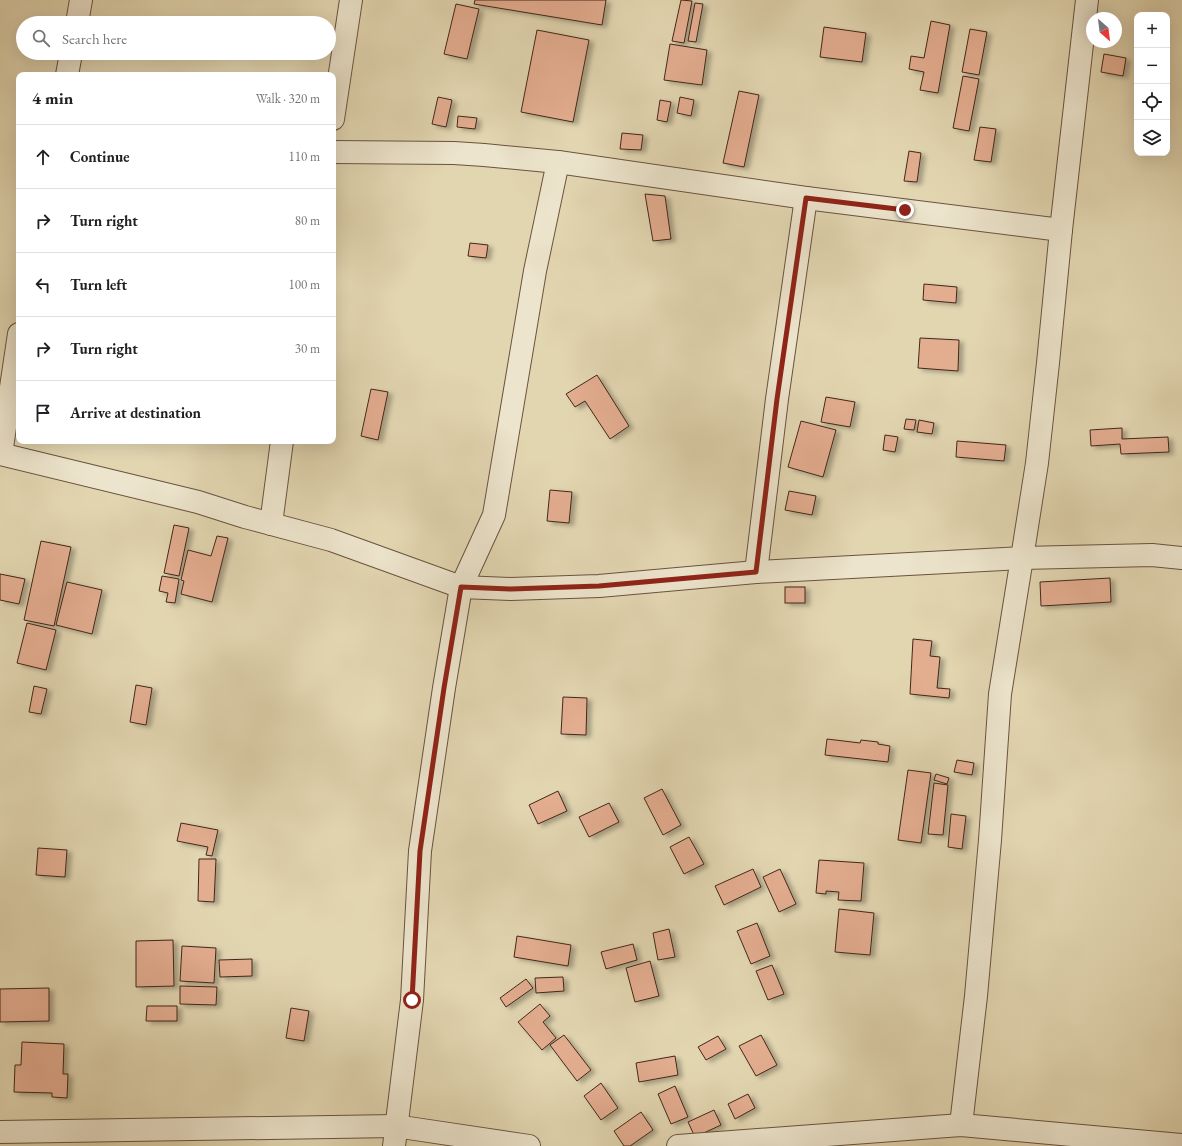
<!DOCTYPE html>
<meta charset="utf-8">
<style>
:root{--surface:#fff;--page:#f6f6f6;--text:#202124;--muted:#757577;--line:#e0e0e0}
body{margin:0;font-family:"EB Garamond",serif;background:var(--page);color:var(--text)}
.controls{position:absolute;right:12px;top:12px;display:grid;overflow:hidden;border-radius:8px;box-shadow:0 4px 16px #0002}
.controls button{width:36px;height:36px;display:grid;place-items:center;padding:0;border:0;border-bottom:1px solid var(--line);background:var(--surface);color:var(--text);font:20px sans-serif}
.compass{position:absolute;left:1086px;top:12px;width:36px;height:36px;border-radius:50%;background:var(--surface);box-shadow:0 4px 16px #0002;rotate:152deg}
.stop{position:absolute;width:12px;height:12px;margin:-9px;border:3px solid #8f2418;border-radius:50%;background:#fff}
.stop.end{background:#8f2418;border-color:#fff;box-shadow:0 1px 4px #0008}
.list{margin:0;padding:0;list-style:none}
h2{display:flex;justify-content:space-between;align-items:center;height:52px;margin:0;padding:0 16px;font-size:17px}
h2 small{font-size:13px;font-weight:400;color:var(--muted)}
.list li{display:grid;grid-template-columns:26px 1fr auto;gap:12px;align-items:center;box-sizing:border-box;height:64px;padding:0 16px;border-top:1px solid var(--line)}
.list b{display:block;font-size:15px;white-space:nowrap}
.list em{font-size:13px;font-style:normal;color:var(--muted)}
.icon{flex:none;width:22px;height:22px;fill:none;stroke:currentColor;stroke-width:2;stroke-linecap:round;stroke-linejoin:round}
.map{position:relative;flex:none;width:1182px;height:1146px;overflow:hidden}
.search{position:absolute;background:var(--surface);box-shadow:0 4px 16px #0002;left:16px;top:16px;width:320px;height:44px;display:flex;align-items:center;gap:10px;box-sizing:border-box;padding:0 14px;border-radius:22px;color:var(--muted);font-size:15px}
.panel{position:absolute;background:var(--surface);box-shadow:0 4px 16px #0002;left:16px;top:72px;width:320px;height:372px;border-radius:8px}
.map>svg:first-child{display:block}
.building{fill:#e3ad90;stroke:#422718;filter:url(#shadow)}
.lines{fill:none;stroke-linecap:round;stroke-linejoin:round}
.street-casing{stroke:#6a533e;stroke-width:24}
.street{stroke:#ece4cc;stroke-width:22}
.route{stroke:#8f2418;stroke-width:5}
</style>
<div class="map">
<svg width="1182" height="1146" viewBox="0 0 1182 1146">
<defs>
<filter id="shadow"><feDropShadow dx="4.5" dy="2.5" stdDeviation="2" flood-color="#0004"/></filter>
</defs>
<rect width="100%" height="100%" fill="#e2d6b1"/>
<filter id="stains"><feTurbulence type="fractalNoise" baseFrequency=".005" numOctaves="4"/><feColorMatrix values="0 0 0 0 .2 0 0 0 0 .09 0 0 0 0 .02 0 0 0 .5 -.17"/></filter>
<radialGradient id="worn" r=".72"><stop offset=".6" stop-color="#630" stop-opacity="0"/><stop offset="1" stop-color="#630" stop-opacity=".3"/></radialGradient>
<g class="building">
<polygon points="475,0 606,0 602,25 474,4"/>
<polygon points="681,0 692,1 684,43 672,41"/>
<polygon points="695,3 703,4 696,42 688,41"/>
<polygon points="456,4 479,9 467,59 444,54"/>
<polygon points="931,21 950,25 938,93 920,90 924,72 909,69 911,56 924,58"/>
<polygon points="824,27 866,33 862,62 820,57"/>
<polygon points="970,29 987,32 979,75 962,72"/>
<polygon points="537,30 589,40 573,122 521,112"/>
<polygon points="670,44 707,50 702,85 664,80"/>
<polygon points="1104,54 1126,58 1123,76 1101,72"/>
<polygon points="963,76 979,79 969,131 953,128"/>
<polygon points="739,91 759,95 744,167 723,163"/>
<polygon points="438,97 452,100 446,127 432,124"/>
<polygon points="680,97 694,100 691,116 677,113"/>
<polygon points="660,100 671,102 667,122 657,120"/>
<polygon points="458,116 477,118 475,129 457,127"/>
<polygon points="980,127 996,129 991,162 974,160"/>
<polygon points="622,133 643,135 641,150 620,149"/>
<polygon points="909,151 921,153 917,182 904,181"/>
<polygon points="645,194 665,196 671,239 653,241"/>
<polygon points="470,243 488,245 486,258 468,256"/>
<polygon points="924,284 957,287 956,303 923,300"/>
<polygon points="920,338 959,340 958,371 918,368"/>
<polygon points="597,375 629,426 610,439 585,401 575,407 566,394"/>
<polygon points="371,389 388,392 378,440 361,436"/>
<polygon points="826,397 855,402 850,427 821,422"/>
<polygon points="906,419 916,420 914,430 904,429"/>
<polygon points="919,420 934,423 932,434 917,432"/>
<polygon points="801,421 836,430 823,477 788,467"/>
<polygon points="1122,428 1122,439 1168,437 1169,452 1121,454 1120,444 1091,446 1090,430"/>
<polygon points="885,435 898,437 895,452 883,450"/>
<polygon points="957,441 1006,445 1004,461 956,457"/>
<polygon points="550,490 572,492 569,523 547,521"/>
<polygon points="789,491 816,496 812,515 785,510"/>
<polygon points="174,525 189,528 179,576 164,573"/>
<polygon points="217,536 228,538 212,602 181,594 184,581 181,580 188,550 211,556"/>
<polygon points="41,541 71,547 54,626 24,620"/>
<polygon points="0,574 25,579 19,604 0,600"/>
<polygon points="162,576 179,579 175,603 166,602 168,593 159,591"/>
<polygon points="1110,578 1111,602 1041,606 1040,582"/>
<polygon points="67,582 102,590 92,634 56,625"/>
<rect x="785" y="587" width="20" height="16"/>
<polygon points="27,623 56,630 46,670 17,663"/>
<polygon points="913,639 932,641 930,656 940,657 937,688 950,689 949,698 910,694"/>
<polygon points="136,685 152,688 146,725 130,722"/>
<polygon points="34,686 47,689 41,714 29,712"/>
<polygon points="563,697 587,698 586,735 561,734"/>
<polygon points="827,739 860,743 861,740 878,742 878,744 890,746 888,762 825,755"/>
<polygon points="957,760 974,763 972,775 954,772"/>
<polygon points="908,770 931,773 921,843 898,840"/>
<polygon points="936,774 949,778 947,784 934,780"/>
<polygon points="934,783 948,785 943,835 928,834"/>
<polygon points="662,789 681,825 663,835 644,798"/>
<polygon points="558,791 567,811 538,824 529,805"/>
<polygon points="609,803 619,822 589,837 579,817"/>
<polygon points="951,814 966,816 962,849 948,847"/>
<polygon points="181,823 218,830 212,856 206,855 208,847 177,841"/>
<polygon points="689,837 704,864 684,874 670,847"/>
<polygon points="38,848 67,850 65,877 36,875"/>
<polygon points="199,859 216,859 214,902 198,901"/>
<polygon points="819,860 864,863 861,901 838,900 839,892 826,891 826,894 816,893"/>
<polygon points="753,869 761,887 724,905 715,886"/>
<polygon points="780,869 796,904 779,912 763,877"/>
<polygon points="839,909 874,913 870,955 835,952"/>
<polygon points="757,923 770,956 751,964 737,931"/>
<polygon points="669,929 675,957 658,960 653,933"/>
<polygon points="517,936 571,945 568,966 514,957"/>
<polygon points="173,940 174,986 136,987 136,941"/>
<polygon points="633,944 637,960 606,969 601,952"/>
<polygon points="182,946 216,948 214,983 180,981"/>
<polygon points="252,959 252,976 220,977 219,960"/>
<polygon points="650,961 659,996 635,1002 626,968"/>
<polygon points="772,965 784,994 768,1000 756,971"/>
<polygon points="563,977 564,991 536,993 535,978"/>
<polygon points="526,979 533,988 506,1007 500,998"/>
<polygon points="180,986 217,987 216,1005 180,1004"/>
<polygon points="49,988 49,1021 0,1022 0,989"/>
<polygon points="540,1004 550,1016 543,1022 556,1038 542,1050 518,1022"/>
<polygon points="147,1006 177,1006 177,1021 146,1021"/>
<polygon points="291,1008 309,1011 304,1041 286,1038"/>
<polygon points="564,1035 591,1070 577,1081 550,1045"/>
<polygon points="761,1035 777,1065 756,1076 739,1046"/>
<polygon points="718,1036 726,1049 706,1060 698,1047"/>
<polygon points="22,1042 64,1044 63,1074 68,1074 67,1098 52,1097 52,1093 14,1092 15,1065 21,1065"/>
<polygon points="675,1056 678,1075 639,1082 636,1063"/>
<polygon points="601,1083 618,1108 601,1120 584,1096"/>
<polygon points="675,1086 688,1117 671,1124 658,1094"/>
<polygon points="748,1094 755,1108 735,1119 728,1104"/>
<polygon points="714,1110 721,1125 695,1137 688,1122"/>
<polygon points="641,1112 653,1130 630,1146 624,1146 614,1131"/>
</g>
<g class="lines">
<g class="street-casing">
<g id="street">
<polyline points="77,23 81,0"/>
<polyline points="67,75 71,53"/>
<polyline points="333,119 351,0"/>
<polyline points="333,152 454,153 484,155 558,162 806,198 1061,230"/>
<polyline points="0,454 198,502 245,517 331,540 461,587 511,589 599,586 756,572 1022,558 1152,555 1182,558"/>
<polyline points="1,454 19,334"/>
<polyline points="271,524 282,441"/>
<polyline points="756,572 777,399 806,198"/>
<polyline points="961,1125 976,996 990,840 1000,694 1022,558 1037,463 1048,363 1061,230 1087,0"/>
<polyline points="0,1132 395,1126 529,1146"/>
<polyline points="394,1146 412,1000 420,851 444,688 461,587 494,515 535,271 558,162"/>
<polyline points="678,1146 961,1125 1182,1145"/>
</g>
</g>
<use href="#street" class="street"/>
</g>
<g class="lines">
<polyline class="route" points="412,1000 420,851 444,688 461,587 511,589 599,586 756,572 777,399 806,198 905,210"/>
</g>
<rect width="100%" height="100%" filter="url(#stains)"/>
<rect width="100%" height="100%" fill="url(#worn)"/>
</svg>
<div class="controls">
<button>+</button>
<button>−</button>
<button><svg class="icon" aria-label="locate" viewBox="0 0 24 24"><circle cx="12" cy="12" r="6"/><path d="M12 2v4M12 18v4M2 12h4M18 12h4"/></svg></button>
<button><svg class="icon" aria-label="layers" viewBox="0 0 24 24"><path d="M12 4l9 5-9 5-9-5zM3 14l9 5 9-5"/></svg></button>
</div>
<svg class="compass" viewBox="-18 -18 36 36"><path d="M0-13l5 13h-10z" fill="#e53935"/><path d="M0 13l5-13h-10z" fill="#757577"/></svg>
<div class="stop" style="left:412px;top:1000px"></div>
<div class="stop end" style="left:905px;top:210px"></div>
<div class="search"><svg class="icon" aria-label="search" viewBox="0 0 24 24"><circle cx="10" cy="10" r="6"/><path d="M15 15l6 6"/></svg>Search here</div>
<section class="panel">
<h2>4 min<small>Walk · 320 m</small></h2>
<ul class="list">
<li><svg class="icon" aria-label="ahead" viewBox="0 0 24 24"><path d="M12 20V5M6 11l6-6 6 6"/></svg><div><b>Continue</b></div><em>110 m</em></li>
<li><svg class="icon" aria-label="right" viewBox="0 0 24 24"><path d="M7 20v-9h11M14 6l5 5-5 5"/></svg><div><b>Turn right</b></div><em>80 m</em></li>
<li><svg class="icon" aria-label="left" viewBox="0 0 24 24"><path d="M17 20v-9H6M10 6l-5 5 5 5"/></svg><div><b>Turn left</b></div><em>100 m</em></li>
<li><svg class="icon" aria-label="right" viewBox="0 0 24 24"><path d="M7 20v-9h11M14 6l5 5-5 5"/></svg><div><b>Turn right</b></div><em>30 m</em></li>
<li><svg class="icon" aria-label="arrive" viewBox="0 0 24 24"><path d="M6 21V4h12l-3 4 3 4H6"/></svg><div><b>Arrive at destination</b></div></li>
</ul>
</section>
</div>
